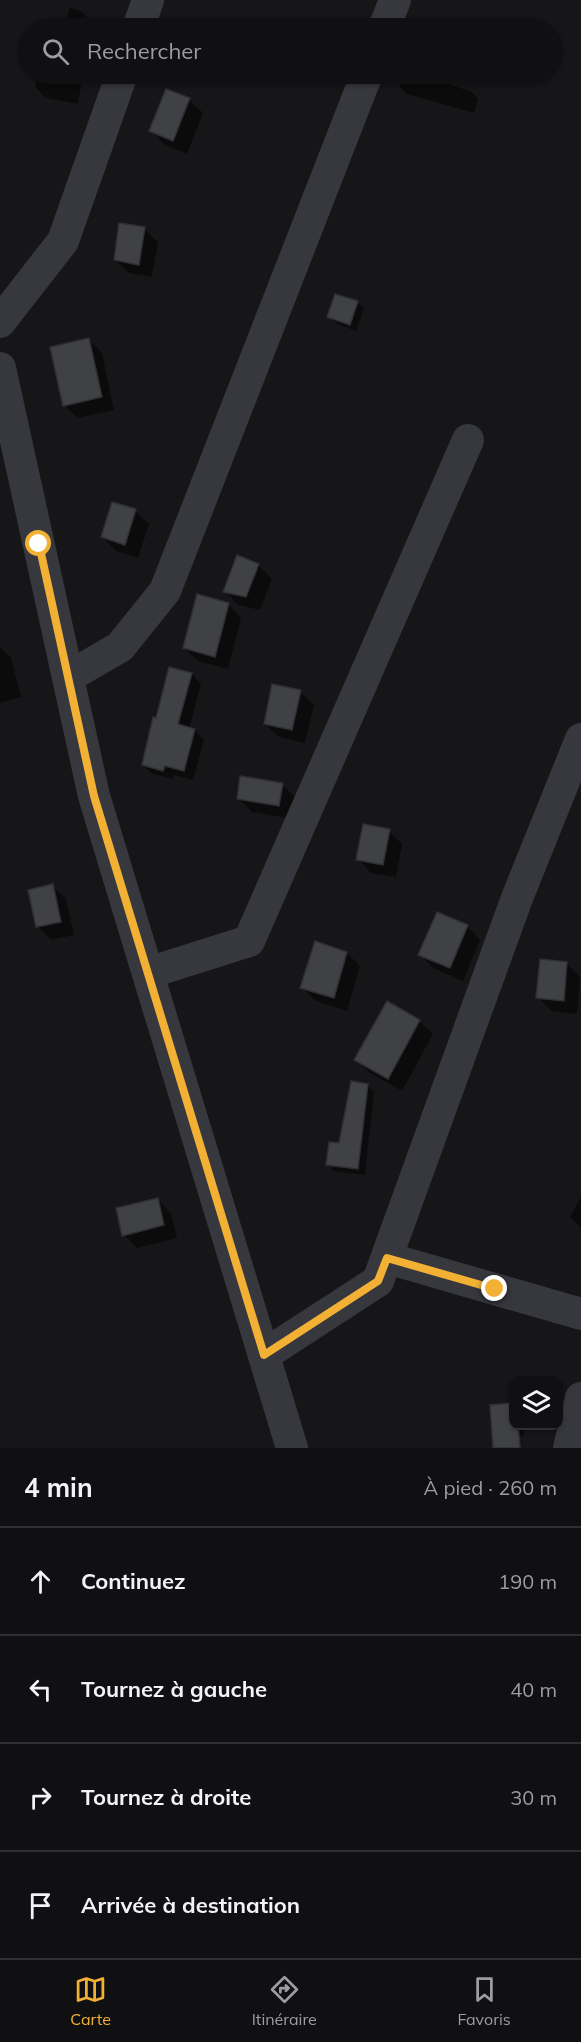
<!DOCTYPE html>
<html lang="fr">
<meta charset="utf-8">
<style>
:root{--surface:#101012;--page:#1e1e20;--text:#f1f3f6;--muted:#9c9d9f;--line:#303032;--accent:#f2b134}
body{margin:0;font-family:Mulish,sans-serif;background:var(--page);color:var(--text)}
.controls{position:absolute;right:18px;bottom:18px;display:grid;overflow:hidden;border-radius:12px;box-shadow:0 2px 4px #0004}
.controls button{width:54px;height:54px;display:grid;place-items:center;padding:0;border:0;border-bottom:2px solid var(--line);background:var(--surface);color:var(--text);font:30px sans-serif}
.stop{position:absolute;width:18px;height:18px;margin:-14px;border:4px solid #f2b134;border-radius:50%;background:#fff}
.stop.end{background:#f2b134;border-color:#fff;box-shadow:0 2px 6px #0008}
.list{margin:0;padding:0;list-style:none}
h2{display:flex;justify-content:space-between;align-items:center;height:78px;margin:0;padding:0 24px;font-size:26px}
h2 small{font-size:20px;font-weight:400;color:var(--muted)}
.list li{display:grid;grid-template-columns:39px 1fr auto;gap:18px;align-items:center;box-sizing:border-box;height:108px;padding:0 24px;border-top:2px solid var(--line)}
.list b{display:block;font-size:22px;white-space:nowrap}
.list em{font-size:20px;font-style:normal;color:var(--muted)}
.icon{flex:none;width:33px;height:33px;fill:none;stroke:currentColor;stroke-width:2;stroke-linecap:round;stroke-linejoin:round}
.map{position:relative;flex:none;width:581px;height:1448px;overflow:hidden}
.search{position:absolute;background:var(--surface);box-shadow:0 2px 4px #0004;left:18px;right:18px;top:18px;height:66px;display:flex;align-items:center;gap:15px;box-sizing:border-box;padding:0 21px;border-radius:33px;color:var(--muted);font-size:22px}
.sheet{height:510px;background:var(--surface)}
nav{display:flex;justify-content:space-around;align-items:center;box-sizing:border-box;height:84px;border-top:2px solid var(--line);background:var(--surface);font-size:16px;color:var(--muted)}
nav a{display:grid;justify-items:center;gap:3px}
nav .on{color:var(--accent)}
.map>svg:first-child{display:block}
.shadow{fill:#0007}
.building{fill:#404145;stroke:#303034;stroke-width:1.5}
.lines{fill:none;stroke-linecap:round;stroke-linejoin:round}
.minor{stroke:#37383d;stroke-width:32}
.route{stroke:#f2b134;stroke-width:8}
</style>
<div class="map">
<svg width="581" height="1448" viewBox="0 0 581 1448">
<rect width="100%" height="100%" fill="#161618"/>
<g class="shadow">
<polygon points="70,8 81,11 92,22 91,28 63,28"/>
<polygon points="37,74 83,74 78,104 46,98 35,87"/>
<polygon points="403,74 421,74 472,92 478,99 474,113 407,94 400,87"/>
<polygon points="189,100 203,113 187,154 164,144 151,131"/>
<polygon points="144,229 158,242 152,277 129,273 115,260"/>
<polygon points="357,302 364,309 356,331 336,323 329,317"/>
<polygon points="89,340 102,353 114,410 78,418 64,405"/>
<polygon points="135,511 149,524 138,558 116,551 102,537"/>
<polygon points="238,557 259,566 272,579 260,610 238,605 225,591"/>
<polygon points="228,604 241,618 228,669 198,661 184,648"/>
<polygon points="0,647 11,658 21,697 0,703"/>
<polygon points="171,669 192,674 201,684 189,729 195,730 204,740 193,780 174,775 173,779 153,774 143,765"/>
<polygon points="300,692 314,705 305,743 279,737 265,724"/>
<polygon points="282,785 296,798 293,819 252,812 238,798"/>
<polygon points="389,831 402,844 396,877 371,873 358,859"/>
<polygon points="52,886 66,899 74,935 51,940 38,926"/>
<polygon points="467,926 480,940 463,981 433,968 420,954"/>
<polygon points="347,953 360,966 347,1011 316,1001 302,988"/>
<polygon points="567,964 580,977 577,1014 551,1011 538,997"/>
<polygon points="419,1021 433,1034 402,1091 370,1073 356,1060"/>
<polygon points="367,1085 374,1092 365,1175 334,1171 328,1164 340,1145"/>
<polygon points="581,1197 581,1228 570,1217"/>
<polygon points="157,1199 171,1213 177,1238 137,1248 124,1235"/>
<polygon points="514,1405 514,1426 524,1426 524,1436 500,1438 491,1407"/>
</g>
<g class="building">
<polygon points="166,89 190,98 173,141 149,131"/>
<polygon points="119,223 145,227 139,265 114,260"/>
<polygon points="335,294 358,301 350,325 327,317"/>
<polygon points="89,338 102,397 63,406 50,347"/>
<polygon points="112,502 136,509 125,545 101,537"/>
<polygon points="237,555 259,564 246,597 223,592"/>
<polygon points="197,594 229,603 215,657 183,648"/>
<polygon points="169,667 192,673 178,724 195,729 184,771 165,766 163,771 142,765 153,717 156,718"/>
<polygon points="272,684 301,690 292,730 264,724"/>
<polygon points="240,776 283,783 279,806 237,799"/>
<polygon points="363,824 390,829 383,865 356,860"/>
<polygon points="53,884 61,922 36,927 28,890"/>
<polygon points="437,912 468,925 450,968 418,955"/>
<polygon points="315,941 347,952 334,998 300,988"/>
<polygon points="540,959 567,962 564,1001 536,998"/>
<polygon points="387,1001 420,1020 388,1079 354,1060"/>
<polygon points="351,1081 368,1084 358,1169 326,1165 329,1142 339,1143"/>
<polygon points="158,1198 164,1225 122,1236 116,1208"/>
<polygon points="513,1403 513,1425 518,1425 520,1448 493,1448 490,1405"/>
</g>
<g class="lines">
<g class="minor">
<polyline points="138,28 148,0"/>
<polyline points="384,28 395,0"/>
<polyline points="0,322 63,241 122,74"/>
<polyline points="0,368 94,796 292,1448"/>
<polyline points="68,677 120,647 165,591 367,74"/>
<polyline points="148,973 249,941 468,440"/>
<polyline points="387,1258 581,1314"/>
<polyline points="264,1355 378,1281 517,898 581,739"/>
<polyline points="569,1448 581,1398"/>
</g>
</g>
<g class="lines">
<polyline class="route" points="39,544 94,796 264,1355 378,1281 387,1258 495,1289"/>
</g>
</svg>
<div class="controls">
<button><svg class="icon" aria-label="layers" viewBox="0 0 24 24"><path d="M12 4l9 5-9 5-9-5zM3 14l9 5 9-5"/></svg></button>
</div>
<div class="stop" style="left:39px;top:544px"></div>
<div class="stop end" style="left:495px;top:1289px"></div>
<div class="search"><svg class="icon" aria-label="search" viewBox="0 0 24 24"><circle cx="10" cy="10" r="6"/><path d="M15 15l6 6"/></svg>Rechercher</div>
</div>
<section class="sheet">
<h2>4 min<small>À pied · 260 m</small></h2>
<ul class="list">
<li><svg class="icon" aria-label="ahead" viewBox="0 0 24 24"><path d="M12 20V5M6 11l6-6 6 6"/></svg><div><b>Continuez</b></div><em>190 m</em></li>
<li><svg class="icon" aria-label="left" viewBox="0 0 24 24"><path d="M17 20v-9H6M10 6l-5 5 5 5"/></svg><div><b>Tournez à gauche</b></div><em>40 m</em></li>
<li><svg class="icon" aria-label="right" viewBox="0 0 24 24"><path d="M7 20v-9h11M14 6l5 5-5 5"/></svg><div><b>Tournez à droite</b></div><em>30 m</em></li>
<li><svg class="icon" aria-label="arrive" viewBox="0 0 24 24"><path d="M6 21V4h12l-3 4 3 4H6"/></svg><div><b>Arrivée à destination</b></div></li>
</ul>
</section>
<nav>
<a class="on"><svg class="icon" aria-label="map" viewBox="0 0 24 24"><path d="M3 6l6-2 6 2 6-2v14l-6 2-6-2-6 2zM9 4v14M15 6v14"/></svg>Carte</a>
<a><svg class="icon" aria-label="directions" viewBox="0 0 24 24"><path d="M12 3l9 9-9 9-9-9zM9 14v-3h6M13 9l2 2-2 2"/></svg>Itinéraire</a>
<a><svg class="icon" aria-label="saved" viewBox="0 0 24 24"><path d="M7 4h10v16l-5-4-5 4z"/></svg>Favoris</a>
</nav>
